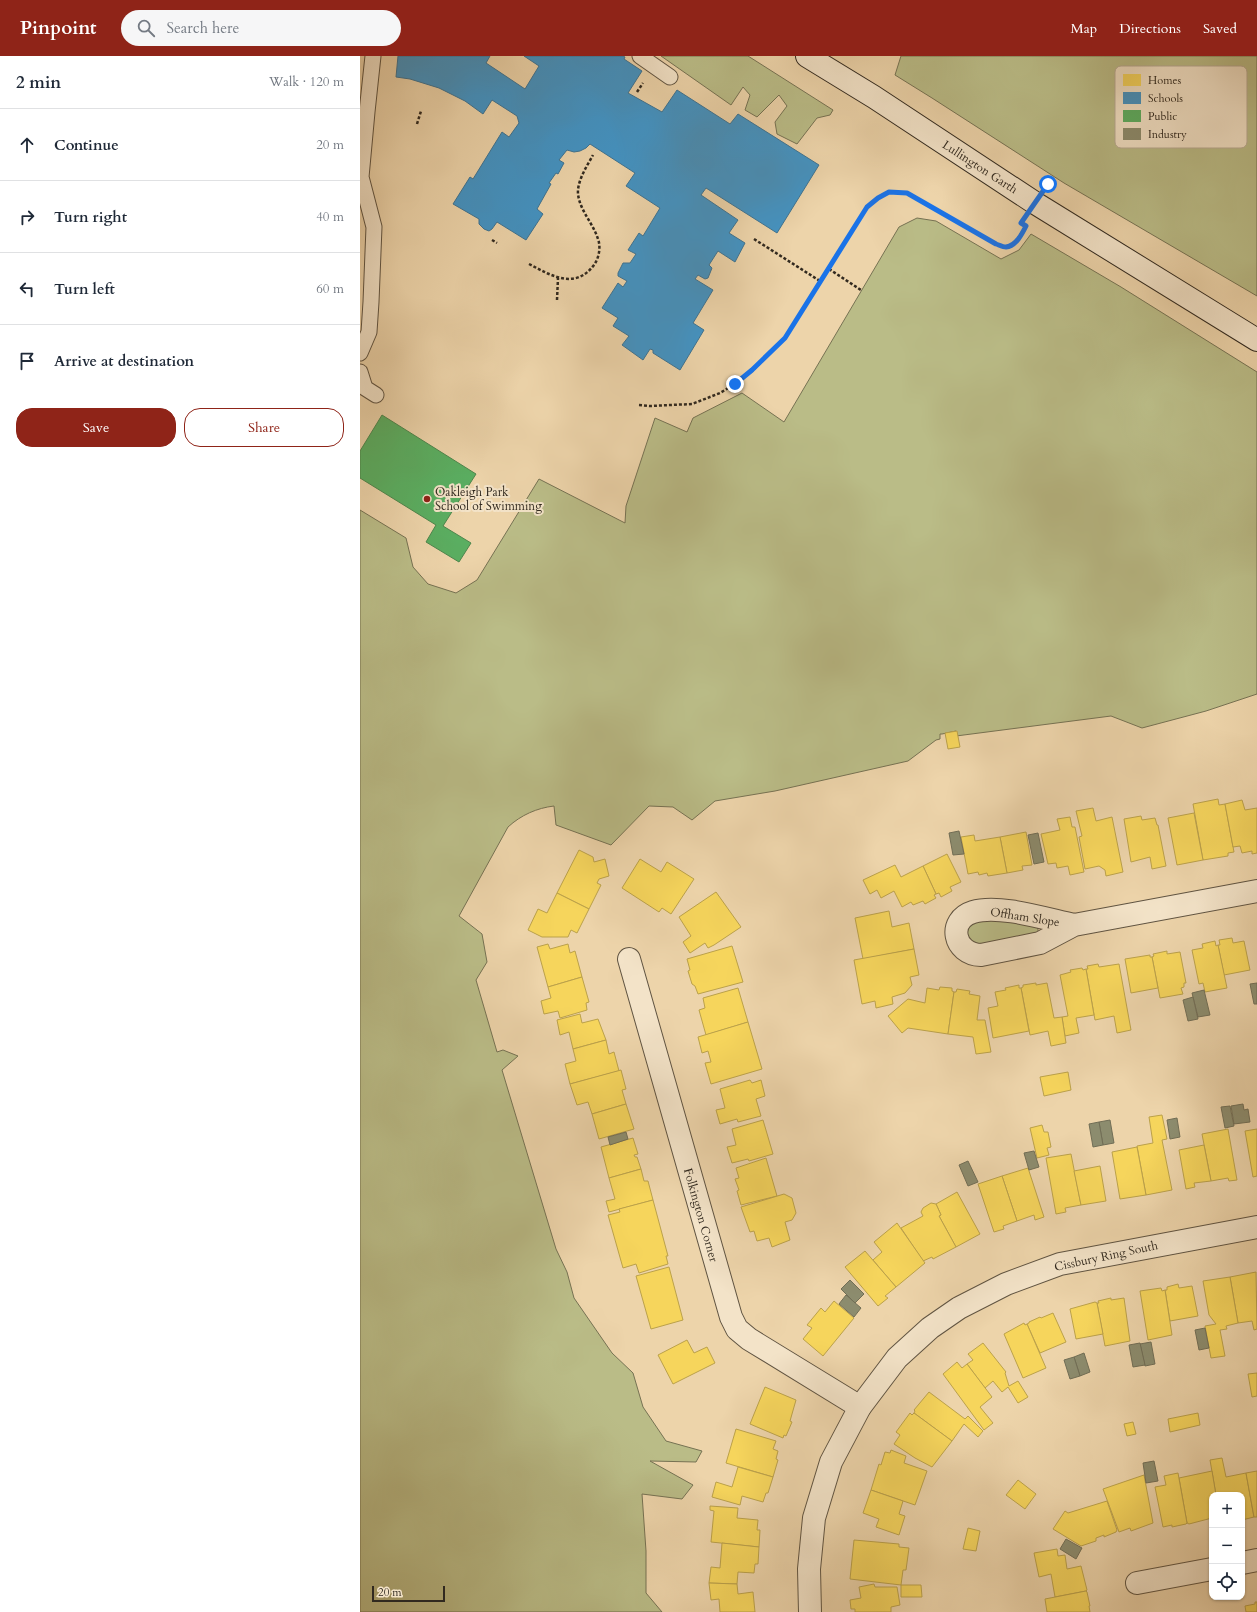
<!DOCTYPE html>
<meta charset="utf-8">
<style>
:root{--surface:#fff;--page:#f6f6f7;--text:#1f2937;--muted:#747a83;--line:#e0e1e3;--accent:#8f2418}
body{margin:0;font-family:Cardo,serif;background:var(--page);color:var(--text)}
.controls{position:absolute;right:12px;bottom:12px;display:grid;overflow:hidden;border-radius:8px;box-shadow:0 1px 3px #0004}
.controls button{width:36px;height:36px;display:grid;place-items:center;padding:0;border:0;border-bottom:1px solid var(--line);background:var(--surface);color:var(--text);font:20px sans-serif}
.scale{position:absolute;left:12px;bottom:10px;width:73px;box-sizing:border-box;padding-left:4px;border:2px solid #31291f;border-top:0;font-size:11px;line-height:14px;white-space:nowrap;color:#31291f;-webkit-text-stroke:3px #f3e3c8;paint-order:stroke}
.stop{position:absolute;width:12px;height:12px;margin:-9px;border:3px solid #1a73e8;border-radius:50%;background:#fff}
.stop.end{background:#1a73e8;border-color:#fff;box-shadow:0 1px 4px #0008}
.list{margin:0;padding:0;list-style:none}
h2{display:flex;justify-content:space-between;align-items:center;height:52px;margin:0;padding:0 16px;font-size:17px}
h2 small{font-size:13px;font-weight:400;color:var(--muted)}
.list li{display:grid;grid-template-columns:26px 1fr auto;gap:12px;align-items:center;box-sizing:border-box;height:72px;padding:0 16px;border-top:1px solid var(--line)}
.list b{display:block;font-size:15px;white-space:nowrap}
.list em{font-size:13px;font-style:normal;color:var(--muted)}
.actions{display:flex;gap:8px;padding:12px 16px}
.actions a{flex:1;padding:9px 0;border:1px solid var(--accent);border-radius:16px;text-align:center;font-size:14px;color:var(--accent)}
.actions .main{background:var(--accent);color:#fff}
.icon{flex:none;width:22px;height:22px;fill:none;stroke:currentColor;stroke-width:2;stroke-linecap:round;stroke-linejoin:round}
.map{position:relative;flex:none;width:897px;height:1556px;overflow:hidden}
header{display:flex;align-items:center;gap:24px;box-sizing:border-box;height:56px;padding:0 20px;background:var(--accent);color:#fff}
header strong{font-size:19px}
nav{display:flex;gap:22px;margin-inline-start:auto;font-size:14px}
.search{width:280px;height:36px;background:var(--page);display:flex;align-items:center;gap:10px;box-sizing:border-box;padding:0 14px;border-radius:22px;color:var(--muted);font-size:15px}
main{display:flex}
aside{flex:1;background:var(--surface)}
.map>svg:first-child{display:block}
.green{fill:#babc87;stroke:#767253}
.homes{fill:#f6d55c;stroke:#bba14a}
.schools{fill:#4393c3;stroke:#3e7392}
.public{fill:#5aae61;stroke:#4e864d}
.industry{fill:#8c8c6e;stroke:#716e56}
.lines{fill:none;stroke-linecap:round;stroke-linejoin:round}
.lane-casing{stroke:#605442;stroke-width:17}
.street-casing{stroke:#605442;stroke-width:24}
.secondary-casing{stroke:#31291f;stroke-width:24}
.path{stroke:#31291f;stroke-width:2.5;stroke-dasharray:3 2;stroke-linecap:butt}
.lane{stroke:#f3e3c8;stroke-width:15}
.street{stroke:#f3e3c8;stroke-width:22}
.secondary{stroke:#f3e3c8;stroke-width:22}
.route{stroke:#1a73e8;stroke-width:5}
.poi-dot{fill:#8f2418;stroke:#f3e3c8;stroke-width:1.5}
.labels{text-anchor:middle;stroke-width:4;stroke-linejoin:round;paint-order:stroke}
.street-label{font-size:12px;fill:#31291f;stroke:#f3e3c8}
.poi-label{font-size:12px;fill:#31291f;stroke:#f3e3c8;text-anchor:start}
.key{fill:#f3e3c8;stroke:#b9ab95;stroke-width:1}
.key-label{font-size:11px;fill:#31291f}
</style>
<header>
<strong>Pinpoint</strong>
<div class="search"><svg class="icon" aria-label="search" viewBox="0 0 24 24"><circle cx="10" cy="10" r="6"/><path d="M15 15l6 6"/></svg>Search here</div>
<nav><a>Map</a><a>Directions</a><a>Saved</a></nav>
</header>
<main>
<aside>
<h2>2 min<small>Walk · 120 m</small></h2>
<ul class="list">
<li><svg class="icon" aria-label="ahead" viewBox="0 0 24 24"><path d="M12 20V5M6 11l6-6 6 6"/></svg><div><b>Continue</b></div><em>20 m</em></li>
<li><svg class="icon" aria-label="right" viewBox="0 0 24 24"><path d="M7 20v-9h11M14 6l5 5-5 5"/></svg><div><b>Turn right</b></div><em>40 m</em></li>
<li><svg class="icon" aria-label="left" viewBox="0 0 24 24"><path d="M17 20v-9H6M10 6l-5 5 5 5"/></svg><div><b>Turn left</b></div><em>60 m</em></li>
<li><svg class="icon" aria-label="arrive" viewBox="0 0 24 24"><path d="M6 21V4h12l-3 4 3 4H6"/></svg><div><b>Arrive at destination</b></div></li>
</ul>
<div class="actions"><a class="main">Save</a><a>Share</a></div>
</aside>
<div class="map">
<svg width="897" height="1556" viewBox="0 0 897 1556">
<rect width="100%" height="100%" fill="#edd4aa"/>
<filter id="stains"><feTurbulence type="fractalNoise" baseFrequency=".005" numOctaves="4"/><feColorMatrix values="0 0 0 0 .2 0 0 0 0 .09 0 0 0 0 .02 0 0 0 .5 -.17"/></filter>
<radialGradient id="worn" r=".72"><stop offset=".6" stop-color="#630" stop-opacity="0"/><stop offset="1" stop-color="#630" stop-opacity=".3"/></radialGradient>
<g class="green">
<polygon points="301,0 388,0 473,54 470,59 457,62 437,88 417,78 415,66 427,50 419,39 397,61 385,54 390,39 383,31 371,49"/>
<polygon points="541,0 897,0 897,240 704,127 572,42 535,19"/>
<path d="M557,162L576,165L641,203L659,194L671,178L761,231L897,316V638L846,655L782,672L751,660L596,680V675L582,678H580V683L576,684L548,705L415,735L355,745L332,764L313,751L289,750L251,789L196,769L194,750C177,752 161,759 148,771L99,860L122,878L127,906L116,924L137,996L143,994L158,1000L142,1014L196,1193L207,1216L214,1242L252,1297L273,1317L283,1351L306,1385L342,1395L336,1406L290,1405L333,1429L322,1443L282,1438L286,1495V1537L302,1556H0V454L46,482L53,511L68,528L96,537L117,524L179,423L265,467L266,450L295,362L327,376L333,362L382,337L424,366L539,171Z"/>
<path d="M626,862L675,869C678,872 679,874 677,878L620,891L607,884V869Z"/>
</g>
<g class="homes">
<polygon points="597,675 600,691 588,693 585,677"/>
<polygon points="858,743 859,749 865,748 874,796 868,797 868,800 843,804 833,748"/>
<polygon points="882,744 885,754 897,752 897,797 892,798 892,795 882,797 880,790 873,791 865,748"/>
<polygon points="733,752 736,765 752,761 763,816 746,820 745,814 739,810 725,813 719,781 722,780 716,755"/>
<polygon points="834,757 843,804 817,809 808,762"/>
<polygon points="781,760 782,764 795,762 797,769 798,769 806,810 792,813 790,801 771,806 764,763"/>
<polygon points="710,761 712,771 715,771 724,816 710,819 708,810 697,812 696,807 688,808 681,778 700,774 697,763"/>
<polygon points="666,776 672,809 662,810 663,814 647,817 640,781"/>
<polygon points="614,779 615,785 640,781 647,817 628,820 627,817 619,819 618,816 608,818 601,781"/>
<polygon points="219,794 233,801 234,806 245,803 249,820 239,823 237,827 241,829 229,853 197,837"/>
<polygon points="587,798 601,826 590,831 592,835 581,841 579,837 576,838 563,810"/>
<polygon points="280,803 301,816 307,806 334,823 311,858 302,852 299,856 262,832"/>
<polygon points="535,809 541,821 563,810 576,838 574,839 576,842 565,848 563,845 553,849 551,846 542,851 534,835 521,842 517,834 510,838 503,824"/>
<polygon points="356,836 381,871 354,889 348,892 345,887 330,897 323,886 331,880 319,861"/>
<polygon points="197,837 229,853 217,877 211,874 208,881 182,881 168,874 178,853 187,857"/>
<polygon points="529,855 532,871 549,867 554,893 503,903 495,862"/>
<polygon points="872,882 873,887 884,885 890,914 864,919 858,889 860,889 859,884"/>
<polygon points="855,885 856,890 858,889 867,932 845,936 843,927 839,928 832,894 843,892 842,888"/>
<polygon points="188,888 190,893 208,888 210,897 215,895 222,921 188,931 177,891"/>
<polygon points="372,890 383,926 338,938 335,930 332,928 328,915 330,914 327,903"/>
<polygon points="554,893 559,919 550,921 552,929 545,937 532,941 533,948 516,952 515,945 502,948 494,904"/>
<polygon points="807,895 807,898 820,896 826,927 824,927 824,931 821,932 823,938 800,942 792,901 794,900 793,898"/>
<polygon points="790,899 790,901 792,901 798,932 771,937 765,903"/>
<polygon points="738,908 739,911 759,908 771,974 757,977 754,960 735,964 726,913 728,913 727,910"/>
<polygon points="722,912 723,914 726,913 734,959 716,962 719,977 705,980 702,961 708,960 700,919 711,916 710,914"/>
<polygon points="222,921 229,946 226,947 227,954 200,962 198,955 184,958 181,945 191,942 188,931"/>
<polygon points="676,927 676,929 687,927 694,962 702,961 706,987 691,990 688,975 670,979 661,932 663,931 663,929"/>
<polygon points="659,929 659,932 661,932 669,975 633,982 628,952 638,950 635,936 646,934 645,932"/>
<polygon points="580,931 592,932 592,935 594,936 588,978 548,972 542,977 528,960 548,943 565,947 567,932 579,934"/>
<polygon points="378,932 388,966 346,979 339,954 345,952 343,942"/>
<polygon points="597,933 610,935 609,938 620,940 617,964 625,964 631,996 616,998 613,981 588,978 594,936 596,936"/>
<polygon points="220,958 222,967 238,963 246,984 213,993 209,976 200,979 197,964"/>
<polygon points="388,966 402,1013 351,1028 345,1007 351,1006 348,995 342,997 338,981"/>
<polygon points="246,984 249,998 254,996 259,1015 210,1028 205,1008 216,1005 213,993"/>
<polygon points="261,1014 266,1033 262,1034 266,1048 232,1058 228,1046 217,1049 210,1028"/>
<polygon points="708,1016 711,1034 684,1040 680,1021"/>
<polygon points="390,1024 392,1027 401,1024 405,1040 396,1043 401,1060 378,1066 377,1063 360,1068 356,1054 365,1052 360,1033"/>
<polygon points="266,1048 274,1073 239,1083 232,1058"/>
<polygon points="802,1059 807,1083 802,1084 812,1134 786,1139 777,1090 793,1087 789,1061"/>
<polygon points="403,1064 413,1098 389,1105 388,1103 372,1107 367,1091 376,1089 372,1073"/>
<polygon points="682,1069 684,1076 688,1076 691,1091 687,1092 689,1099 677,1102 670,1072"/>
<polygon points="868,1073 877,1124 869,1125 868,1122 851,1125 842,1078"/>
<polygon points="897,1073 897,1120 893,1121 885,1075"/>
<polygon points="273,1082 278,1098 274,1099 275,1101 277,1101 281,1113 249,1122 241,1091"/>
<polygon points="844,1089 851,1125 834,1127 835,1131 826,1133 819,1094"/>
<polygon points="777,1091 786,1139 760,1143 752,1096"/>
<polygon points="711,1098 721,1149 705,1152 706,1156 696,1158 686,1102"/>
<polygon points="406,1102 417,1140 381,1149 377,1135 379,1134 375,1123 379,1122 376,1112"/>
<polygon points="740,1110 746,1145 721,1149 714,1115"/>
<polygon points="668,1112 684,1161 675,1164 674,1159 657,1165 642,1120"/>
<polygon points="281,1113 284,1125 288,1125 293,1144 249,1156 246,1145 255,1143 249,1122"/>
<polygon points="642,1120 657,1165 643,1170 644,1173 634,1176 618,1128"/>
<polygon points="597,1136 620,1178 596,1191 579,1160 581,1159 576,1148"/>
<polygon points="424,1138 432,1142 436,1157 432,1164 425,1166 430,1184 412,1191 409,1182 397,1185 394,1175 390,1176 381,1151"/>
<polygon points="293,1144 308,1200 306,1200 308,1208 279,1217 276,1208 263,1212 248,1159 260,1156 259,1153"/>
<polygon points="571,1147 576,1148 581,1159 579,1160 596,1191 573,1203 572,1201 563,1205 541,1172 563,1160 561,1156 563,1152"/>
<polygon points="537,1167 565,1207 536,1231 513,1204 522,1196 514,1186"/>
<polygon points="505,1195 536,1231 525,1240 528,1242 518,1250 485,1211"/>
<polygon points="309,1211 323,1264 291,1273 276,1220"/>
<polygon points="896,1216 897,1273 894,1274 892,1265 878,1267 870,1221"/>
<polygon points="870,1221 878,1267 866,1270 867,1273 860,1274 865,1300 851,1302 845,1270 856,1268 849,1259 843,1225"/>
<polygon points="818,1228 819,1232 832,1230 838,1260 810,1265 805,1234 807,1234 807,1231"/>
<polygon points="801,1232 802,1235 805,1234 812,1279 788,1284 780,1235"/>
<polygon points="751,1242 751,1244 764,1242 770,1285 745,1290 737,1247 739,1247 738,1245"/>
<polygon points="474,1245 494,1262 463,1300 443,1283 452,1272 447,1269 461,1252 465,1256"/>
<polygon points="735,1246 737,1247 743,1278 716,1283 710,1253"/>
<polygon points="693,1257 706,1286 680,1297 667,1268 669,1267 669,1266 680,1261 681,1262"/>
<polygon points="664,1267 665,1269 667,1268 686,1312 663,1322 644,1278"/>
<polygon points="327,1284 334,1297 347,1291 355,1307 313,1328 298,1299"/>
<polygon points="623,1287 646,1316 645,1317 649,1330 658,1325 668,1341 658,1347 648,1331 642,1336 633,1325 625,1332 607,1308 613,1304 608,1298"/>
<polygon points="597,1306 602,1312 607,1308 632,1341 620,1351 633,1367 624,1374 583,1318"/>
<polygon points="897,1317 897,1340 892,1341 888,1318"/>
<polygon points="405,1331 436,1344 430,1365 432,1366 426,1380 424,1379 423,1382 390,1368"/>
<polygon points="569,1336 605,1363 608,1360 623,1375 618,1381 604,1368 592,1385 554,1357 555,1355 554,1354"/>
<polygon points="550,1357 552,1359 554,1357 592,1385 572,1411 555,1402 534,1388 540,1379 536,1376"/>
<polygon points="838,1357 840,1369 810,1376 808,1363"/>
<polygon points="773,1366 776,1378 767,1380 764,1368"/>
<polygon points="376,1373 416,1385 413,1393 418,1395 416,1403 418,1404 413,1421 366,1407"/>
<polygon points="531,1394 546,1400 544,1407 567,1415 555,1449 511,1434 519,1408 521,1409 525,1396 530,1397"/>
<polygon points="862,1402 866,1421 886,1417 894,1461 882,1464 882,1439 856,1439 850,1404"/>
<polygon points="378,1411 413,1421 408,1437 406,1437 403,1446 382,1440 380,1449 352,1441 356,1426 372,1431"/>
<polygon points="852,1415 856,1439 852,1439 852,1462 829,1468 827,1467 819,1422"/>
<polygon points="897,1415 897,1461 894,1461 886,1417"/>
<polygon points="818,1417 827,1467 826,1468 812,1471 812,1469 803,1471 795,1431 806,1429 804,1420"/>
<polygon points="784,1419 793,1467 771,1475 770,1472 759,1476 743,1433"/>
<polygon points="658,1424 676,1438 665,1453 646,1439"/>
<polygon points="511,1434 543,1445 539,1458 545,1460 539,1479 516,1471 519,1463 503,1457"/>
<polygon points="747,1445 757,1474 756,1476 744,1481 744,1479 736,1482 736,1485 721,1490 693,1473 705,1455 708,1457"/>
<polygon points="350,1450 378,1452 377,1462 398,1464 397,1474 400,1474 399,1491 351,1486 354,1455 350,1454"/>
<polygon points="608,1472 620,1475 616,1495 603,1493"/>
<polygon points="494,1484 539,1488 539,1491 549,1492 546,1514 543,1514 541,1529 490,1523"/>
<polygon points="362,1487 399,1491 398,1508 395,1508 394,1517 378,1516 377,1528 349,1527 351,1511 360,1512"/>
<polygon points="697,1493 698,1500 705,1499 707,1513 721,1510 727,1534 726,1535 695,1541 691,1518 679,1521 674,1497"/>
<polygon points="349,1527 377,1528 378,1538 393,1536 395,1556 360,1556 359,1543 351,1544"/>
<polygon points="514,1528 515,1531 537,1531 540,1549 531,1551 531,1556 495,1556 495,1553 491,1553 490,1544 501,1542 499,1531"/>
<polygon points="541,1529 561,1529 562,1541 541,1541"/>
<polygon points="726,1535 727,1536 730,1550 729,1550 730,1556 687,1556 685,1543"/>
<polygon points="895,1546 897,1546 897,1556 886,1556 885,1550 895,1548"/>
</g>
<polygon class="schools" points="38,0 130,0 126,7 165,33 179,10 164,0 263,0 265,1 264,3 282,15 268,37 302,56 317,34 370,68 378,58 459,109 417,177 346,132 341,139 378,164 369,177 385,187 375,206 358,195 349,209 352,212 348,222 345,223 338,219 335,223 353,234 333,267 344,274 320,314 293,297 293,294 290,293 283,304 262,289 269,280 253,270 258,262 242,252 258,227 263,231 267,225 258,220 258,217 263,207 270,207 276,198 268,194 279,177 283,180 300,152 266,130 275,117 230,88 226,92 220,95 214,96 207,94 199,104 204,107 198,118 196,117 189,127 191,128 177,153 183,158 166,184 137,166 132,173 129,175 124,173 119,168 119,163 93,148 110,121 113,123 142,76 149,81 159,67 157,60 132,44 123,58 105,45 79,32 50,23 36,21"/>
<polygon class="public" points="22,359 116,418 83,470 111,487 99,506 66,486 76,469 0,422 0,395"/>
<g class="industry">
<polygon points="599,775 604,798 593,799 589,777"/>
<polygon points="678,777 684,806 674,808 668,779"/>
<polygon points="897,927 897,948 894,948 890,928"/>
<polygon points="844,934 850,959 838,961 832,937"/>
<polygon points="833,941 838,963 828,965 823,944"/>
<polygon points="883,1048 884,1054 888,1053 890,1066 874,1068 871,1050"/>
<polygon points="870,1050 874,1070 865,1072 861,1051"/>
<polygon points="817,1062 820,1081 810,1083 807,1064"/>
<polygon points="750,1064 754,1087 743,1089 739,1066"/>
<polygon points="739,1066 743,1089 733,1091 729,1068"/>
<polygon points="266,1076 268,1083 250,1089 248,1081"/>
<polygon points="674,1095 679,1111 669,1114 664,1097"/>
<polygon points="608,1105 618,1126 608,1130 599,1109"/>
<polygon points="490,1224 504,1238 495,1247 481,1233"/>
<polygon points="486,1239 501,1252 494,1261 479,1248"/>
<polygon points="845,1272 849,1292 839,1294 835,1274"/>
<polygon points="791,1286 795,1308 785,1310 780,1288"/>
<polygon points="780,1287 785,1309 773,1311 769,1289"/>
<polygon points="724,1297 730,1316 720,1320 714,1301"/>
<polygon points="714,1301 720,1320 710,1323 704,1304"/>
<polygon points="794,1405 798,1425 786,1427 783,1407"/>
<polygon points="706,1483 722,1492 716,1503 700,1493"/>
</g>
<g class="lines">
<g class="lane-casing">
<g id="lane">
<polyline points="280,0 310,21"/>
<polyline points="0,297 9,276 11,246 14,171 1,121 7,56 13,0"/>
<polyline points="0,316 5,332 16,339"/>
</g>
</g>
<g class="street-casing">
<g id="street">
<path d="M714,869C686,863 639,848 613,856C587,864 593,898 621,899L680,887L714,869L897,835"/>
<polyline points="269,903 371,1261 377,1273 389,1283 500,1351"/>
<polyline points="882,1507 897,1504"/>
<polyline points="777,1527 852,1513"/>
<polyline points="450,1556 449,1513 454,1462 471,1406 500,1351 537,1302 570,1272 599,1252 646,1228 700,1208 897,1171"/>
</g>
</g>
<g class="secondary-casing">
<polyline id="secondary" points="447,0 514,41 675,147 897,284"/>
</g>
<g class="path">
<polyline points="277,36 283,27"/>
<polyline points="57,68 61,55"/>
<polyline points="394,183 460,225"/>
<polyline points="132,184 137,187"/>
<path d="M169,208C192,220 215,234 234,209C239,202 241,191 238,183C233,167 220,155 218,138C217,125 227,110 233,99"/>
<polyline points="469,213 501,234"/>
<polyline points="197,244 198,222"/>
<polyline points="279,349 290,350 332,348 360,337 375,328 392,315 425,282 507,151 518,142 529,136 547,137 636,188 646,191 655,187 666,170"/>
</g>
<use href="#lane" class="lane"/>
<use href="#street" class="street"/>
<use href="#secondary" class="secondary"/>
</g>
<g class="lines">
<path class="route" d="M375,328L392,314L425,282L507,151L518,142L529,136L547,137L636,188C639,189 643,191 646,191C656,190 662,178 666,170L661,167L688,128"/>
</g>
<circle class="poi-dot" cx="67" cy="443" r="4"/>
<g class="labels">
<g class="street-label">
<text transform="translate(620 111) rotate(33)" y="4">Lullington Garth</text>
<text transform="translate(665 861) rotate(9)" y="4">Offham Slope</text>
<text transform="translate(341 1159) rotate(74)" y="4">Folkington Corner</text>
<text transform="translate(746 1200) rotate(-12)" y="4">Cissbury Ring South</text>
</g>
<g class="poi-label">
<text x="75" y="440">Oakleigh Park<tspan x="75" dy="14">School of Swimming</tspan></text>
</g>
</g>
<rect x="755" y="10" width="132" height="82" rx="6" class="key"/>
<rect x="763" y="18" width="18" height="12" fill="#f6d55c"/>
<rect x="763" y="36" width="18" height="12" fill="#4393c3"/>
<rect x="763" y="54" width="18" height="12" fill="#5aae61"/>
<rect x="763" y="72" width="18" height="12" fill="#8c8c6e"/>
<g class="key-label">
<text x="788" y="28">Homes</text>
<text x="788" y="46">Schools</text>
<text x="788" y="64">Public</text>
<text x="788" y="82">Industry</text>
</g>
<rect width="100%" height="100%" filter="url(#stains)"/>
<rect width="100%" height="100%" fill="url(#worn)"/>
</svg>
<div class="controls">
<button>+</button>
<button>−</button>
<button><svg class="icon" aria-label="locate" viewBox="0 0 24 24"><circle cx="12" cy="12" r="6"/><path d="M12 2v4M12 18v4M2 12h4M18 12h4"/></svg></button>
</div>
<div class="scale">20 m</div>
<div class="stop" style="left:688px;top:128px"></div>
<div class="stop end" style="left:375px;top:328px"></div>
</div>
</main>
